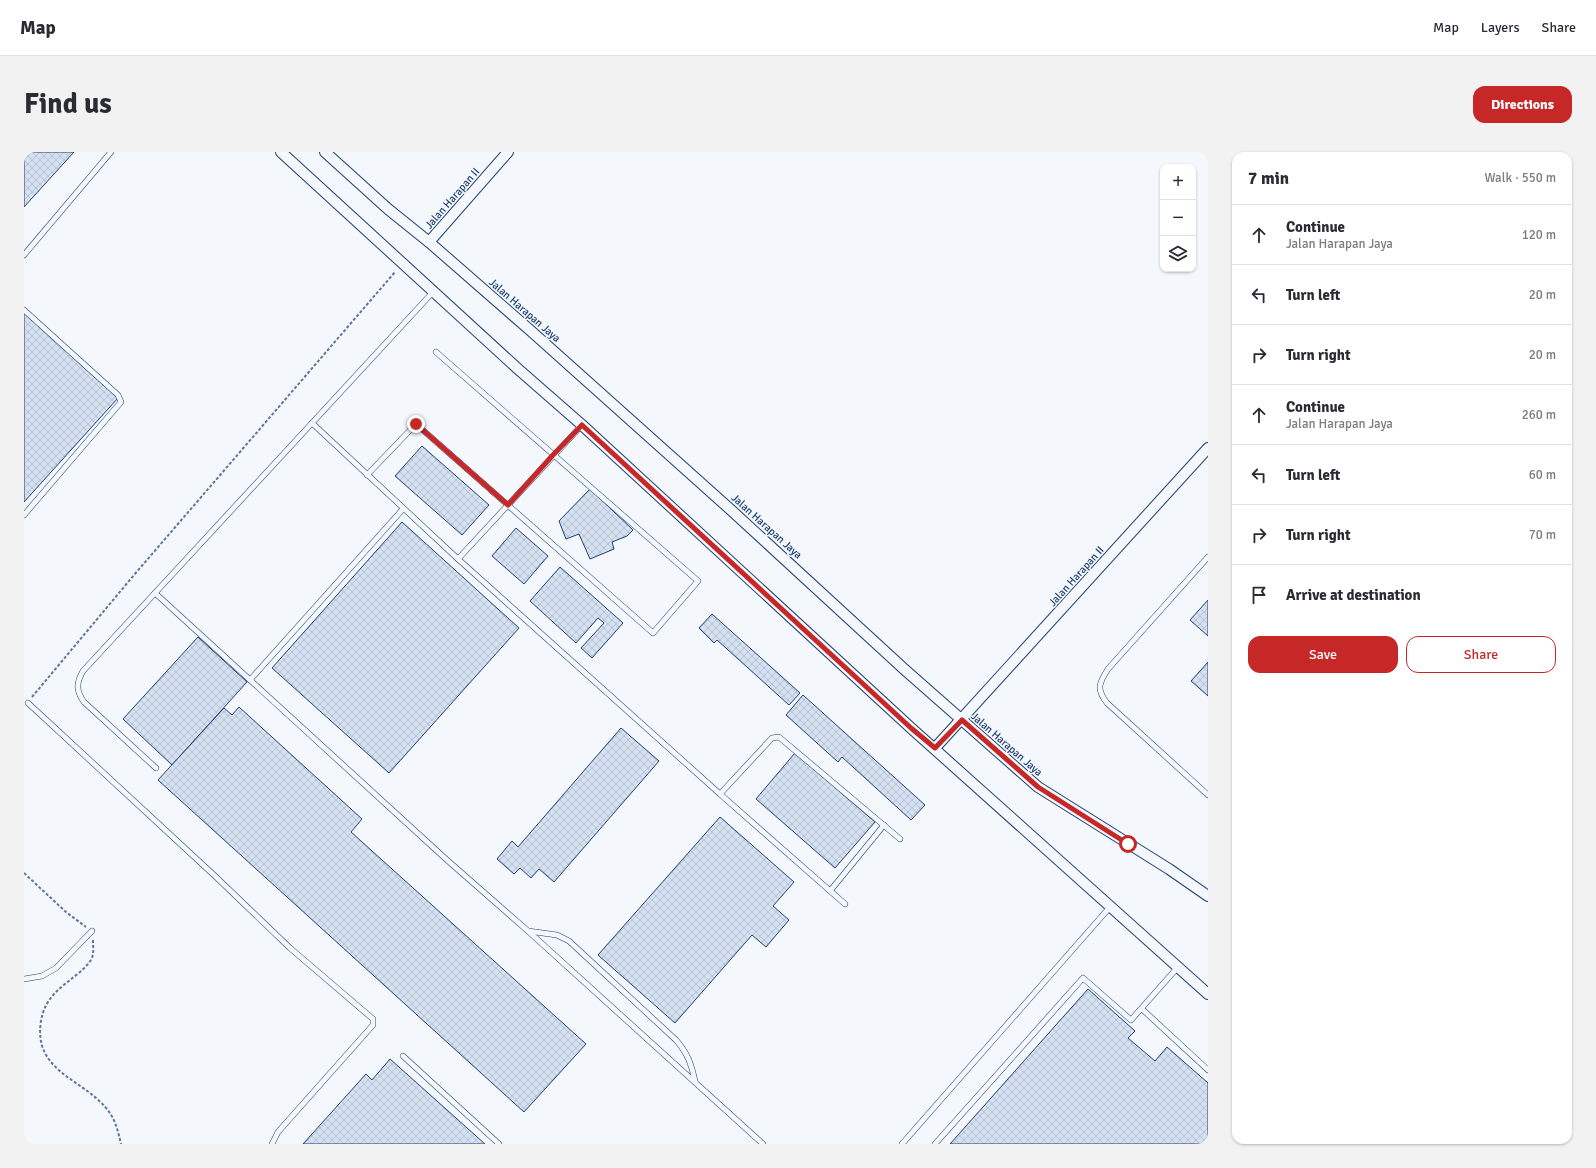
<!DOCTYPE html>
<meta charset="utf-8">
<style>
:root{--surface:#fff;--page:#f2f2f3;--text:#2b2b33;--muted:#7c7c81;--line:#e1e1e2;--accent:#c62828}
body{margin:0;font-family:Signika,sans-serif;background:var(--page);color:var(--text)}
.controls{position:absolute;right:12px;top:12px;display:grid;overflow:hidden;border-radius:8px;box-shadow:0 1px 3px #0004}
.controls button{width:36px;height:36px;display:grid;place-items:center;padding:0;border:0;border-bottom:1px solid var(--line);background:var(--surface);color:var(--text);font:20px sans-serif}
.stop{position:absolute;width:12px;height:12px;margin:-9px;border:3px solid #c62828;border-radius:50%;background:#fff}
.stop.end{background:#c62828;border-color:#fff;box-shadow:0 1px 4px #0008}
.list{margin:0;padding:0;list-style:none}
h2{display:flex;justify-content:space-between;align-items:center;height:52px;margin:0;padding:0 16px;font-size:17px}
h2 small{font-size:13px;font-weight:400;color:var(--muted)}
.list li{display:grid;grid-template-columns:26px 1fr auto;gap:12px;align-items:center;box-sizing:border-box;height:60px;padding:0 16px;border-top:1px solid var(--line)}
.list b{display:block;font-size:15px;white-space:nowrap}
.list p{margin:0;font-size:13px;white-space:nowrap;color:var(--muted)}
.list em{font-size:13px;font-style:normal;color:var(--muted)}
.actions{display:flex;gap:8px;padding:12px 16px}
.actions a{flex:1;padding:9px 0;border:1px solid var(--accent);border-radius:12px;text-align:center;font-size:14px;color:var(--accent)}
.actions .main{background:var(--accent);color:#fff}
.icon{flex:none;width:22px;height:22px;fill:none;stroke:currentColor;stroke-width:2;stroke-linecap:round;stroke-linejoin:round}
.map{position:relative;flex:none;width:1184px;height:992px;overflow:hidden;border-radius:12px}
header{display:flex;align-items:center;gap:24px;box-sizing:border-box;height:56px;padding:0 20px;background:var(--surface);border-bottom:1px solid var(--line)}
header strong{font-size:19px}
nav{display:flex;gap:22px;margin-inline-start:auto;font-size:14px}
.intro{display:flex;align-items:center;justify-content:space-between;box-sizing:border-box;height:96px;padding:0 24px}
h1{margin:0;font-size:28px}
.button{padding:10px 18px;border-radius:12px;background:var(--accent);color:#fff;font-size:14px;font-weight:700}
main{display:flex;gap:24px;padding:0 24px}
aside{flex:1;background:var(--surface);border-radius:12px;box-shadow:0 1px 3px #0004}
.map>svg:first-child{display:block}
.building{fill:url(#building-cross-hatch);stroke:#1d3f73}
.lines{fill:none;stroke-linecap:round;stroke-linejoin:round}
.service-casing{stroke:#1d3f73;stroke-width:6}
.minor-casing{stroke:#1d3f73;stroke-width:12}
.path{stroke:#5e769c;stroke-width:2;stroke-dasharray:3 2;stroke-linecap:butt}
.service{stroke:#f4f7fb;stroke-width:5}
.minor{stroke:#f4f7fb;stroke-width:10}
.route{stroke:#c62828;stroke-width:5}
.labels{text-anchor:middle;stroke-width:3;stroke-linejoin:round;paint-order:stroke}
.street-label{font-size:11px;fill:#1d3f73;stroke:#f4f7fb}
</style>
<header>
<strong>Map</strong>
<nav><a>Map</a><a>Layers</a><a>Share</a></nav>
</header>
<div class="intro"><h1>Find us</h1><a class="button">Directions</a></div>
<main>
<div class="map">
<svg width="1184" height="992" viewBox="0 0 1184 992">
<defs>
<pattern id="building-cross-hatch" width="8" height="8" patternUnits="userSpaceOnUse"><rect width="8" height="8" fill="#d5e0f0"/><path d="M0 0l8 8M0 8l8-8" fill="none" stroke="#b6c1d1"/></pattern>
</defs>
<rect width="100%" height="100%" fill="#f4f7fb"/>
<g class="building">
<polygon points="0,0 50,0 0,55"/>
<polygon points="0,161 94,246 0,350"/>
<polygon points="398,294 465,353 438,383 371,324"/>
<polygon points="566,337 609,378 603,384 588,390 590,397 566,407 555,382 542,387 535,369"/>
<polygon points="378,370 495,476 365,621 248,516"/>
<polygon points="492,376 524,404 500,432 468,404"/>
<polygon points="536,415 599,471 568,506 557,496 580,471 574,466 552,491 506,449"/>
<polygon points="1184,448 1184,484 1166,468"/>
<polygon points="688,462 776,541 765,553 693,488 690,491 675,476"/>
<polygon points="174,485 223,530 148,613 99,567"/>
<polygon points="1184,510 1184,544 1167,529"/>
<polygon points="779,543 901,653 887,668 818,605 814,610 762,563"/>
<polygon points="215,555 338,667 327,680 562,892 500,960 134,628 200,556 208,563"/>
<polygon points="597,576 635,609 530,730 515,717 507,726 496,716 490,722 473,707 488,689 494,695"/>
<polygon points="771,601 851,670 811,716 732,647"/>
<polygon points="696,665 770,730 749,754 765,768 742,795 728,783 651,871 574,803"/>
<polygon points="1064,837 1111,879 1104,886 1131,909 1143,895 1184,931 1184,992 926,992"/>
<polygon points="366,907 461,992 279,992 342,922 348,928"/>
</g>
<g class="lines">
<g class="service-casing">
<g id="service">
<polyline points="0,103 87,0"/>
<polyline points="0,158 94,243 97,250 0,363"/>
<polyline points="288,271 434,407 696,642"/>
<polyline points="343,323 392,272 629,481 674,429 412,200"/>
<path d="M1184,405L1084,517C1075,531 1072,537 1083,551L1184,643"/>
<polyline points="434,407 558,273"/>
<polyline points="131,441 423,708 504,779 739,992"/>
<polyline points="226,528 379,357"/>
<polyline points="4,551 191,724 266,796 349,867 349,873 254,980 248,992"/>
<path d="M132,616L60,550C52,539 52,531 59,519L409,140"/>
<polyline points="806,739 860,673"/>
<polyline points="821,752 696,642 748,586 755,585 876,687"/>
<path d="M504,779L533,783L545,789L652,888C664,902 667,911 671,929"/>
<polyline points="0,827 18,824 32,816 68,779"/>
<polyline points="1118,857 1184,918"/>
<polyline points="379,904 475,992"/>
<polyline points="878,992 1086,755"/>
<polyline points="911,992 1059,826 1107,868 1154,815"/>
</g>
</g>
<g class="minor-casing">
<g id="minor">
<polyline points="257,0 494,217 558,273 887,576 1184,842"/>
<polyline points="301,0 364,57 405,90 507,179 707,358 880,517 1014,635 1145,717 1184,744"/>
<polyline points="405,90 484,0"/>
<polyline points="911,596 1184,296"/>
</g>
</g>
<g class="path">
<polyline points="8,545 110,423 371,120"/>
<polyline points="0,721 42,760 62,775"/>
<path d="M69,788C69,794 70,801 68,806C65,812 60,816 56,820C38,835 21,844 17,869C9,919 57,926 82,956C91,966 94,979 97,992"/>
</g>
<use href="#service" class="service"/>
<use href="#minor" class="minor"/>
</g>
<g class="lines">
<polyline class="route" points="392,272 484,353 529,303 558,273 887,576 911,596 938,568 1014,635 1104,692"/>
</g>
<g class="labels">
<g class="street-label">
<text transform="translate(428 46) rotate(-49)" y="4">Jalan Harapan II</text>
<text transform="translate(501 158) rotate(41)" y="4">Jalan Harapan Jaya</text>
<text transform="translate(743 374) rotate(42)" y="4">Jalan Harapan Jaya</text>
<text transform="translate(1052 424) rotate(-48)" y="4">Jalan Harapan II</text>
<text transform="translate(983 592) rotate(41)" y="4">Jalan Harapan Jaya</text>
</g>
</g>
</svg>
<div class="controls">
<button>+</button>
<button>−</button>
<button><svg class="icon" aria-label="layers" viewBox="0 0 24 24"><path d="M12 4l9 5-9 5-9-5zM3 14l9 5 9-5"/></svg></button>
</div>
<div class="stop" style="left:1104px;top:692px"></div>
<div class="stop end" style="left:392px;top:272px"></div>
</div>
<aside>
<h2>7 min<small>Walk · 550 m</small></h2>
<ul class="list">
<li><svg class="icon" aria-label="ahead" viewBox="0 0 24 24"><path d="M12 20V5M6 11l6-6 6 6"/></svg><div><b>Continue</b><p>Jalan Harapan Jaya</p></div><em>120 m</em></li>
<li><svg class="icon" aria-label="left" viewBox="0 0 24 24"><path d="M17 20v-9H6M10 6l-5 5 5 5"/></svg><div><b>Turn left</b></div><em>20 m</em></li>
<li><svg class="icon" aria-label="right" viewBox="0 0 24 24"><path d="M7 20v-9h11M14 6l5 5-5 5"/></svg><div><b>Turn right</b></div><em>20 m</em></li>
<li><svg class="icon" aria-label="ahead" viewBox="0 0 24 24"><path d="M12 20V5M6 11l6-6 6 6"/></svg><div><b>Continue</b><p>Jalan Harapan Jaya</p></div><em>260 m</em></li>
<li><svg class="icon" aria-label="left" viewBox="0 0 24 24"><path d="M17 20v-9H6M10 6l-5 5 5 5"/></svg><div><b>Turn left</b></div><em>60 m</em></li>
<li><svg class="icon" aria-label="right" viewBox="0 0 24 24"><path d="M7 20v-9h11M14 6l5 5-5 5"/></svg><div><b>Turn right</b></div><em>70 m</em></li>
<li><svg class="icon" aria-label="arrive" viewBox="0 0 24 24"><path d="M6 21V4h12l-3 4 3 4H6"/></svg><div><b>Arrive at destination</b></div></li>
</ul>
<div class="actions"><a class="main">Save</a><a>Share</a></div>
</aside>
</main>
